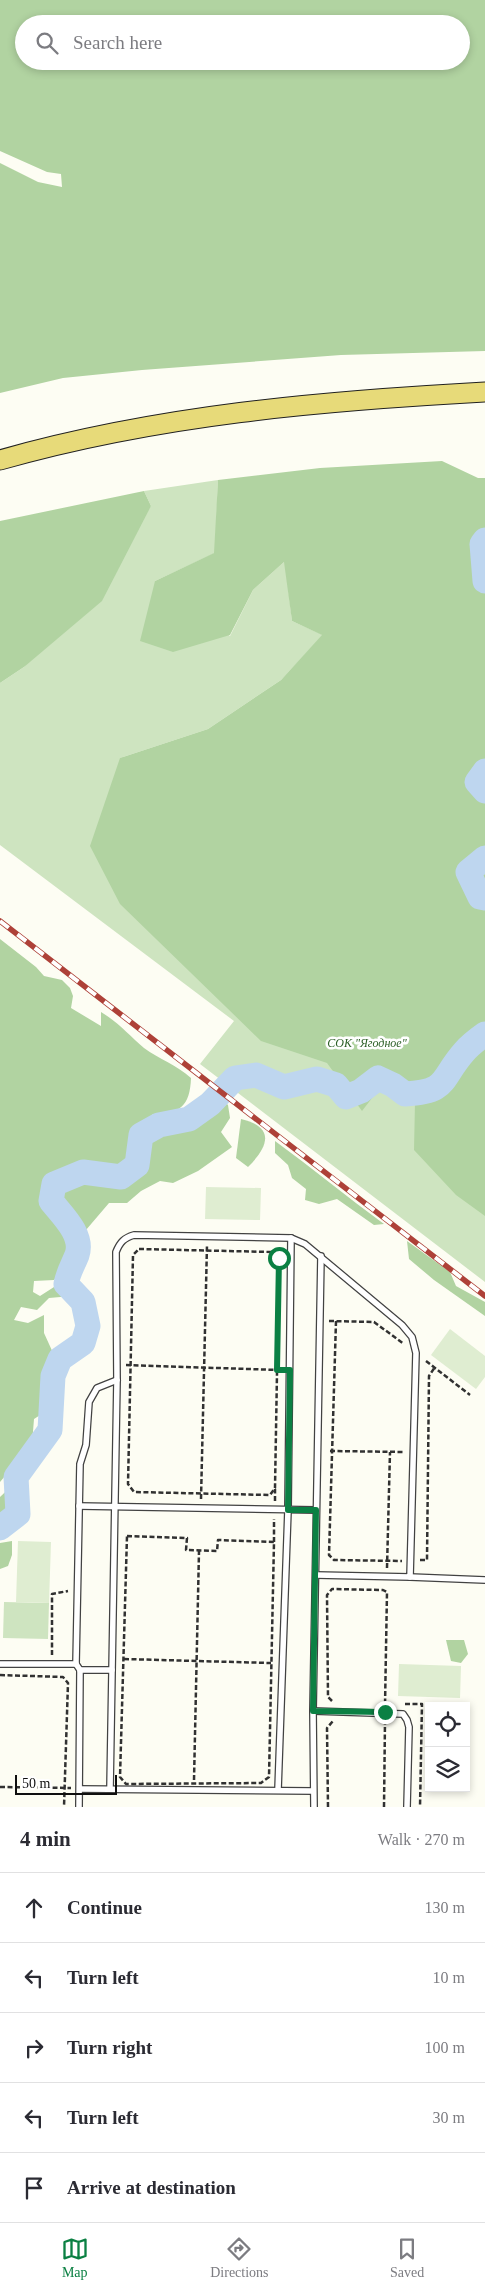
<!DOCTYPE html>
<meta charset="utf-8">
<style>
:root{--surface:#fff;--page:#f7f7f7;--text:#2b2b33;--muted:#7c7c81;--line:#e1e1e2;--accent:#0b8043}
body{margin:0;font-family:Georgia,serif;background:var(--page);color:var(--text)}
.controls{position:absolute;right:15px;bottom:15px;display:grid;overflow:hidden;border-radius:0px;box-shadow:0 2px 8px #0003}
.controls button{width:45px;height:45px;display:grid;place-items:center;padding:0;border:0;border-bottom:1px solid var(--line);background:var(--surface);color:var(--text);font:25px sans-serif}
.scale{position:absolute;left:15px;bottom:12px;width:102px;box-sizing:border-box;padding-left:5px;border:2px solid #0f0f0f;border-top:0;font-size:14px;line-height:18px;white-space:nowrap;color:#0f0f0f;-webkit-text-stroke:4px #fff;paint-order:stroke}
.stop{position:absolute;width:15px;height:15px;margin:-11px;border:4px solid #0b8043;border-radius:50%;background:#fff}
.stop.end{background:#0b8043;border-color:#fff;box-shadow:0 1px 5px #0008}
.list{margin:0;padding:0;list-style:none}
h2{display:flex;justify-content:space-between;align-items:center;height:65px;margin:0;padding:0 20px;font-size:21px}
h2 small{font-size:16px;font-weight:400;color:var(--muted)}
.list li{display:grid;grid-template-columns:32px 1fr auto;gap:15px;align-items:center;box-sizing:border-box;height:70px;padding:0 20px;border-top:1px solid var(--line)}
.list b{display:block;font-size:19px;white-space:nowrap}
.list em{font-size:16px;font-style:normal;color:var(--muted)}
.icon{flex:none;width:28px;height:28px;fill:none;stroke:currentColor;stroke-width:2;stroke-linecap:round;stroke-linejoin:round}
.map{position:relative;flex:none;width:485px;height:1807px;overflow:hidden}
.search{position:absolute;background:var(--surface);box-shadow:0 2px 8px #0003;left:15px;right:15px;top:15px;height:55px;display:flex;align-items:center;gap:12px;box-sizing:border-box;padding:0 18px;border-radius:28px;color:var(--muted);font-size:19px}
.sheet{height:415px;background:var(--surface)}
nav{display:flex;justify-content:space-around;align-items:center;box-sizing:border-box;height:70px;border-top:1px solid var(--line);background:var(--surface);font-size:14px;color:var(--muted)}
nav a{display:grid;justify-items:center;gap:2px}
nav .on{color:var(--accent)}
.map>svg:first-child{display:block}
.green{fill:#cee4c0}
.forest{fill:#b1d3a1;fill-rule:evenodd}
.pitch{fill:#dfedd1}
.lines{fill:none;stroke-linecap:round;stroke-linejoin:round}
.river{stroke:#bed6ef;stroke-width:25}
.lane-casing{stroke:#424242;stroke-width:8}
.primary-casing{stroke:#202020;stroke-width:21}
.path{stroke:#313131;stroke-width:2.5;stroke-dasharray:5 2.5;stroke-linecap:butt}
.lane{stroke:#fff;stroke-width:5.5}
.primary{stroke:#e7da79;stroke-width:19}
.rail-casing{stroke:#ae4138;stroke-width:5.5}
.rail{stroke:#fff;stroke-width:4;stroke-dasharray:11;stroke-linecap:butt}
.route{stroke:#0b8043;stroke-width:6}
.labels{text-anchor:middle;stroke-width:5;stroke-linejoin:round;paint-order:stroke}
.park-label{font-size:12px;font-style:italic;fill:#2c5f27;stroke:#fff}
</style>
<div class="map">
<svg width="485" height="1807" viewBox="0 0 485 1807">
<rect width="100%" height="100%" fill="#fdfdf3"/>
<g class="green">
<polygon points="218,480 215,553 155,581 230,636 253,590 285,561 292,621 323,635 281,680 208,729 120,758 485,702 485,1282 200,1064 234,1021 0,845 0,683 24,667 151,506 144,491"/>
<polygon points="4,1602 49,1603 48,1639 3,1638"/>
</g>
<g class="forest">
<path d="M0,0H485V351L341,355L142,370L63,378L0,393V163L38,182L62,187L61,174L47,172L0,151ZM24,24H461V61H24Z"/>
<polygon points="442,461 478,478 485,478 485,1216 456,1195 414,1150 415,1102 379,1089 362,1111 327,1063 261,1041 120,904 90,846 120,758 208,729 281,680 322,635 292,621 284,562 253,590 230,635 173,652 140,641 155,581 214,553 218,480 320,468"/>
<polygon points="144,491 151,506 102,601 24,667 0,683 0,521"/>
<path d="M0,939L36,967L44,976L62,980L70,988L73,996L71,1008L101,1026V1012C118,1022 130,1036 144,1048C159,1059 177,1065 191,1078C190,1106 180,1114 153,1114L147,1124L157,1133L172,1135L184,1126L190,1106L212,1111L205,1097L217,1094L228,1105L230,1118L221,1132L232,1147L198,1171L173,1183L160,1181L141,1191L127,1203H109L74,1244L67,1262L54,1280L34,1281L33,1292L40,1296L54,1287L72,1296L49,1298L37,1310L21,1307L14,1320L28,1323L44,1315V1333L54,1355L47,1372L54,1388L47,1396L48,1410L34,1419L32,1444L0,1482Z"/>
<path d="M241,1119C276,1127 268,1147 248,1167L236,1158Z"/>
<path d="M275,1141C312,1168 347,1197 384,1224L374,1225L337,1199L319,1204L305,1200L306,1189L292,1178L288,1165L275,1153Z"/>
<polygon points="407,1241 450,1272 456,1286 485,1302 485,1316 434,1280 409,1259"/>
<polygon points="21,1477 25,1489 23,1503 0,1518 0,1497"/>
<polygon points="12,1541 12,1555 8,1566 0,1569 0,1543"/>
<polygon points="446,1640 464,1640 468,1654 461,1663 451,1661"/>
</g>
<g class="pitch">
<polygon points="206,1187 261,1188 260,1220 205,1219"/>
<polygon points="450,1329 485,1356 485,1377 476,1389 431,1355"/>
<polygon points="18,1541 51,1542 49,1603 16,1602"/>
<polygon points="399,1664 461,1666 460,1698 398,1696"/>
</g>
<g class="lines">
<g class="river">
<polyline points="485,540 482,544 485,581"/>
<polyline points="485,771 477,782 485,791"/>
<polyline points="485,858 468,872 480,897 485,898"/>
<path d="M0,1528L18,1514L16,1477L50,1430L53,1376L60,1359L83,1343L88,1326L83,1302L66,1284C68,1273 73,1265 77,1255C84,1235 62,1215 51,1201L54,1184L83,1172L121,1177L137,1165L141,1135L159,1125L189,1119L210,1104L235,1078L256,1075L284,1087L317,1079L336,1085L346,1097L361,1091L378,1078L393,1085L405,1094C449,1092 440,1079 464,1052C470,1045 478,1039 485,1034"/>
</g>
<g class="lane-casing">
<g id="lane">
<polyline points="79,1506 316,1510"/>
<polyline points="410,1577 485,1580"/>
<polyline points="0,1664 76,1664"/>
<polyline points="80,1670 112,1670"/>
<polyline points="313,1711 403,1714 407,1720 409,1727 407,1807"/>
<polyline points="80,1789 313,1791"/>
<path d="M110,1789L117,1380L116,1252C120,1242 124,1238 134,1235L291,1238L305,1244L402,1325L412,1337L416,1353L410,1577L316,1575"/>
<polyline points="278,1790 288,1510 291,1238"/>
<polyline points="79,1807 80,1670 76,1664 80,1464 86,1445 89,1402 97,1388 117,1380"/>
<polyline points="314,1807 313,1711 321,1256"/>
</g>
</g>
<g class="primary-casing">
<path id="primary" d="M0,460C158,415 321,401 485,392"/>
</g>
<g class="path">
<polygon points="139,1249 272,1252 279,1258 275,1488 270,1495 134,1492 128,1484 133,1255"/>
<polyline points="329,1321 374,1322 404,1344"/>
<polyline points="336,1321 329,1555 334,1560 402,1561"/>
<polyline points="426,1361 470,1395"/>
<polyline points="126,1365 278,1370"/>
<polyline points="330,1451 405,1452"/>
<polyline points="201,1499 207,1245"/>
<polyline points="275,1501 275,1489"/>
<polygon points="127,1536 187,1538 186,1550 217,1551 218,1540 274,1542 269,1777 261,1783 126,1784 120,1777"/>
<polyline points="274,1542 274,1519"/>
<polyline points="420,1560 427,1560 429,1376 435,1367"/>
<polyline points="387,1568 390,1452"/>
<polyline points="52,1655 52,1594 68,1591"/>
<polyline points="124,1659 271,1663"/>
<polyline points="0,1675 63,1677 68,1683 64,1807"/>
<polyline points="332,1701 328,1697 327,1595 332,1589 383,1590 387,1592 385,1706"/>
<polyline points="405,1704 422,1704 420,1807"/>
<polyline points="194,1780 199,1551"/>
<polyline points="0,1787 71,1788"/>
<polyline points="328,1807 327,1728 333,1721"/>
<polyline points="384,1807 385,1721"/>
</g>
<use href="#lane" class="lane"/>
<use href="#primary" class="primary"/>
<g class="rail-casing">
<polyline id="rail" points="0,921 485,1296"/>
</g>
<use href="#rail" class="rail"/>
</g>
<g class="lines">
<polyline class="route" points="279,1258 277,1370 290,1370 288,1510 316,1510 313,1711 385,1712"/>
</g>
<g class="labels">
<g class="park-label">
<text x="367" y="1047">СОК "Ягодное"</text>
</g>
</g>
</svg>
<div class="controls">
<button><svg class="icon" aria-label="locate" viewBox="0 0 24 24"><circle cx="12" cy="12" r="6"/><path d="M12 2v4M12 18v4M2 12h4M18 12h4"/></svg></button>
<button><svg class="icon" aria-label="layers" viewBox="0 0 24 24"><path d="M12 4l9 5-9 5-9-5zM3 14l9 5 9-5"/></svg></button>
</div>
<div class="scale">50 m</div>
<div class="stop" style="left:279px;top:1258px"></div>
<div class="stop end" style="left:385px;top:1712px"></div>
<div class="search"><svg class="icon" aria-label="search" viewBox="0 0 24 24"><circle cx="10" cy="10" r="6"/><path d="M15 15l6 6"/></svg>Search here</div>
</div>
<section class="sheet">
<h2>4 min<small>Walk · 270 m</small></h2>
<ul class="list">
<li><svg class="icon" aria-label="ahead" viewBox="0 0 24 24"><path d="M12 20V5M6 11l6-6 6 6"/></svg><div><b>Continue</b></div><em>130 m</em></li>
<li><svg class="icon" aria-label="left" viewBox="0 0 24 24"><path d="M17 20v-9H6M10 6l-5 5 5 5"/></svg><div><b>Turn left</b></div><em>10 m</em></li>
<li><svg class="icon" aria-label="right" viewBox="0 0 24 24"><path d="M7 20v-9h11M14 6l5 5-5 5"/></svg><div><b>Turn right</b></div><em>100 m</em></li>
<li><svg class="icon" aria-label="left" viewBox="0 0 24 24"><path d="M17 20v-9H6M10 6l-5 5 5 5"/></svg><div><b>Turn left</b></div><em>30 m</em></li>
<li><svg class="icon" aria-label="arrive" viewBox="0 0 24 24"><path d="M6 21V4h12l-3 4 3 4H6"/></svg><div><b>Arrive at destination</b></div></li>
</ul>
</section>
<nav>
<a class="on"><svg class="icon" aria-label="map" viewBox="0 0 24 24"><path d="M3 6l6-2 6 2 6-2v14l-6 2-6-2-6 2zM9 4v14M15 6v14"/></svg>Map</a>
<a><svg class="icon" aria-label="directions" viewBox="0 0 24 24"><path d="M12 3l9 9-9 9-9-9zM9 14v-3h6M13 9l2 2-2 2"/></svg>Directions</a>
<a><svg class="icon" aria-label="saved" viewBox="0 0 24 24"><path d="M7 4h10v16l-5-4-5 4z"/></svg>Saved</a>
</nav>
